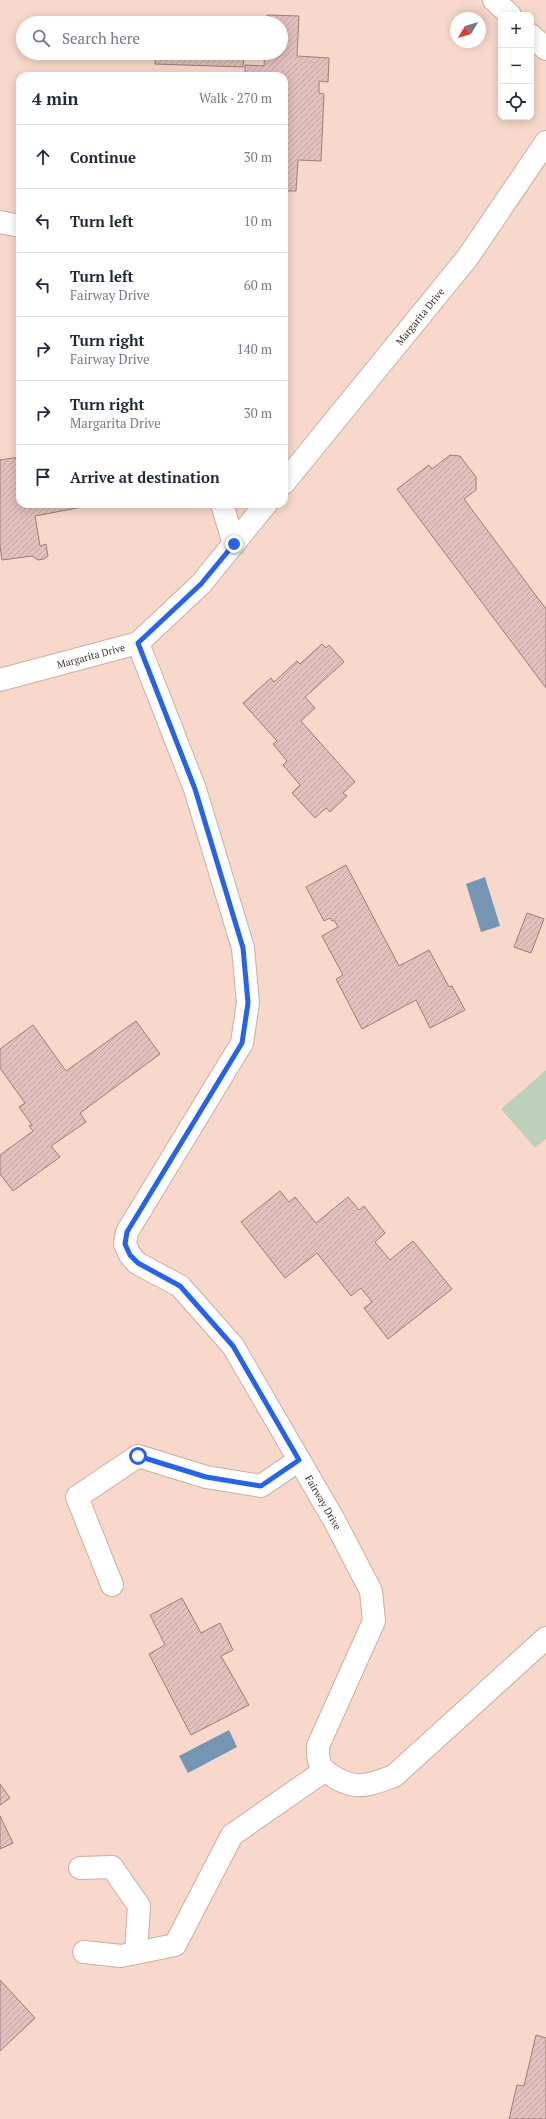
<!DOCTYPE html>
<meta charset="utf-8">
<style>
:root{--surface:#fff;--page:#f6f6f7;--text:#1f2937;--muted:#747a83;--line:#e0e1e3}
body{margin:0;font-family:"PT Serif",serif;background:var(--page);color:var(--text)}
.controls{position:absolute;right:12px;top:12px;display:grid;overflow:hidden;border-radius:8px;box-shadow:0 2px 10px #0003}
.controls button{width:36px;height:36px;display:grid;place-items:center;padding:0;border:0;border-bottom:1px solid var(--line);background:var(--surface);color:var(--text);font:20px sans-serif}
.compass{position:absolute;left:450px;top:12px;width:36px;height:36px;border-radius:50%;background:var(--surface);box-shadow:0 2px 10px #0003;rotate:232deg}
.stop{position:absolute;width:12px;height:12px;margin:-9px;border:3px solid #2563eb;border-radius:50%;background:#fff}
.stop.end{background:#2563eb;border-color:#fff;box-shadow:0 1px 4px #0008}
.list{margin:0;padding:0;list-style:none}
h2{display:flex;justify-content:space-between;align-items:center;height:52px;margin:0;padding:0 16px;font-size:17px}
h2 small{font-size:13px;font-weight:400;color:var(--muted)}
.list li{display:grid;grid-template-columns:26px 1fr auto;gap:12px;align-items:center;box-sizing:border-box;height:64px;padding:0 16px;border-top:1px solid var(--line)}
.list b{display:block;font-size:15px;white-space:nowrap}
.list p{margin:0;font-size:13px;white-space:nowrap;color:var(--muted)}
.list em{font-size:13px;font-style:normal;color:var(--muted)}
.icon{flex:none;width:22px;height:22px;fill:none;stroke:currentColor;stroke-width:2;stroke-linecap:round;stroke-linejoin:round}
.map{position:relative;flex:none;width:546px;height:2119px;overflow:hidden}
.search{position:absolute;background:var(--surface);box-shadow:0 2px 10px #0003;left:16px;top:16px;width:272px;height:44px;display:flex;align-items:center;gap:10px;box-sizing:border-box;padding:0 14px;border-radius:22px;color:var(--muted);font-size:15px}
.panel{position:absolute;background:var(--surface);box-shadow:0 2px 10px #0003;left:16px;top:72px;width:272px;height:436px;border-radius:12px}
.map>svg:first-child{display:block}
.park{fill:#bdd1ba}
.water{fill:#7496b4}
.building{fill:url(#building-hatch);stroke:#9c7d7a}
.lines{fill:none;stroke-linecap:round;stroke-linejoin:round}
.minor-casing{stroke:#cbaea0;stroke-width:24}
.minor{stroke:#fff;stroke-width:22}
.route{stroke:#2563eb;stroke-width:5}
.labels{text-anchor:middle;stroke-width:3;stroke-linejoin:round;paint-order:stroke}
.street-label{font-size:10px;fill:#3a2f29;stroke:#fff}
</style>
<div class="map">
<svg width="546" height="2119" viewBox="0 0 546 2119">
<defs>
<pattern id="building-hatch" width="6" height="6" patternUnits="userSpaceOnUse"><rect width="6" height="6" fill="#e2c0bd"/><path d="M-1 1l2-2M0 6l6-6M5 7l2-2" fill="none" stroke="#c3a5a2"/></pattern>
</defs>
<rect width="100%" height="100%" fill="#f7d8ca"/>
<polygon class="park" points="546,1070 546,1139 535,1148 501,1109"/>
<g class="water">
<polygon points="485,877 500,926 481,932 466,884"/>
<polygon points="229,1730 237,1747 188,1773 179,1756"/>
</g>
<g class="building">
<polygon points="267,15 299,16 297,56 329,58 328,82 319,81 319,93 324,94 321,161 298,160 296,191 284,191 284,76 245,76 245,65 264,66 265,53 281,53 281,23 267,23"/>
<polygon points="157,17 245,19 245,23 157,23"/>
<polygon points="156,53 244,53 243,67 155,64"/>
<polygon points="20,425 20,448 17,426"/>
<polygon points="450,455 460,456 476,477 476,490 464,499 546,609 546,688 397,489 429,465 432,469"/>
<polygon points="20,457 20,504 98,504 35,516 40,546 46,544 48,556 44,559 38,560 32,556 2,560 0,546 0,460"/>
<polygon points="322,644 326,648 329,645 344,662 305,697 315,708 301,721 355,782 343,793 347,796 330,812 326,808 315,818 292,793 300,785 283,765 287,761 273,744 277,741 243,703 271,678 274,682 297,661 300,664"/>
<polygon points="346,865 399,966 429,950 449,987 452,986 465,1010 430,1028 416,1000 362,1029 336,979 343,975 322,936 338,927 334,920 332,921 330,918 324,921 306,887"/>
<polygon points="527,913 544,919 531,953 514,947"/>
<polygon points="136,1021 160,1054 80,1113 86,1122 51,1146 60,1157 13,1191 0,1174 0,1155 33,1131 29,1126 32,1125 19,1107 25,1103 0,1068 0,1049 33,1025 66,1071"/>
<polygon points="280,1191 289,1202 295,1197 316,1223 348,1197 359,1210 364,1206 385,1233 375,1242 390,1260 413,1241 452,1289 388,1339 364,1308 372,1302 361,1288 351,1296 317,1253 285,1278 241,1222"/>
<polygon points="182,1598 201,1633 220,1623 233,1650 221,1656 249,1705 191,1735 149,1654 165,1645 150,1615"/>
<polygon points="0,1784 10,1798 0,1805"/>
<polygon points="0,1816 13,1843 0,1849"/>
<polygon points="0,1980 35,2018 0,2051"/>
<polygon points="536,2035 546,2038 546,2119 509,2119 517,2085 524,2086"/>
</g>
<g class="lines">
<g class="minor-casing">
<g id="minor">
<polyline points="494,0 510,15"/>
<polyline points="531,35 546,49"/>
<polyline points="0,222 20,226"/>
<path id="s1" d="M284,483L468,257L546,142"/>
<polyline points="222,504 234,544"/>
<path id="s2" d="M138,643L195,789L243,948L248,1003L242,1043L127,1232L125,1244L130,1255L137,1263L180,1286L233,1346L334,1520L371,1591L374,1621L318,1746C318,1765 319,1768 336,1778C358,1791 372,1784 394,1776L546,1638"/>
<path id="s3" d="M0,680L138,643L201,584L266,504"/>
<polyline points="112,1585 77,1497 138,1456 206,1477 261,1486 299,1460"/>
<polyline points="80,1868 112,1867 139,1906 136,1952"/>
<polyline points="84,1952 121,1956 175,1945 232,1835 324,1771"/>
</g>
</g>
<use href="#minor" class="minor"/>
</g>
<g class="lines">
<polyline class="route" points="138,1456 206,1477 261,1486 299,1460 233,1346 180,1286 138,1263 130,1255 125,1244 127,1232 242,1043 248,1003 243,948 195,789 138,643 201,584 234,544"/>
</g>
<g class="labels">
<g class="street-label">
<text dy="4" stroke="none"><textPath href="#s1" startOffset="215">Margarita Drive</textPath></text>
<text dy="4" stroke="none"><textPath href="#s3" startOffset="94">Margarita Drive</textPath></text>
<text dy="4" stroke="none"><textPath href="#s2" startOffset="984">Fairway Drive</textPath></text>
</g>
</g>
</svg>
<div class="controls">
<button>+</button>
<button>−</button>
<button><svg class="icon" aria-label="locate" viewBox="0 0 24 24"><circle cx="12" cy="12" r="6"/><path d="M12 2v4M12 18v4M2 12h4M18 12h4"/></svg></button>
</div>
<svg class="compass" viewBox="-18 -18 36 36"><path d="M0-13l5 13h-10z" fill="#e53935"/><path d="M0 13l5-13h-10z" fill="#747a83"/></svg>
<div class="stop" style="left:138px;top:1456px"></div>
<div class="stop end" style="left:234px;top:544px"></div>
<div class="search"><svg class="icon" aria-label="search" viewBox="0 0 24 24"><circle cx="10" cy="10" r="6"/><path d="M15 15l6 6"/></svg>Search here</div>
<section class="panel">
<h2>4 min<small>Walk · 270 m</small></h2>
<ul class="list">
<li><svg class="icon" aria-label="ahead" viewBox="0 0 24 24"><path d="M12 20V5M6 11l6-6 6 6"/></svg><div><b>Continue</b></div><em>30 m</em></li>
<li><svg class="icon" aria-label="left" viewBox="0 0 24 24"><path d="M17 20v-9H6M10 6l-5 5 5 5"/></svg><div><b>Turn left</b></div><em>10 m</em></li>
<li><svg class="icon" aria-label="left" viewBox="0 0 24 24"><path d="M17 20v-9H6M10 6l-5 5 5 5"/></svg><div><b>Turn left</b><p>Fairway Drive</p></div><em>60 m</em></li>
<li><svg class="icon" aria-label="right" viewBox="0 0 24 24"><path d="M7 20v-9h11M14 6l5 5-5 5"/></svg><div><b>Turn right</b><p>Fairway Drive</p></div><em>140 m</em></li>
<li><svg class="icon" aria-label="right" viewBox="0 0 24 24"><path d="M7 20v-9h11M14 6l5 5-5 5"/></svg><div><b>Turn right</b><p>Margarita Drive</p></div><em>30 m</em></li>
<li><svg class="icon" aria-label="arrive" viewBox="0 0 24 24"><path d="M6 21V4h12l-3 4 3 4H6"/></svg><div><b>Arrive at destination</b></div></li>
</ul>
</section>
</div>
